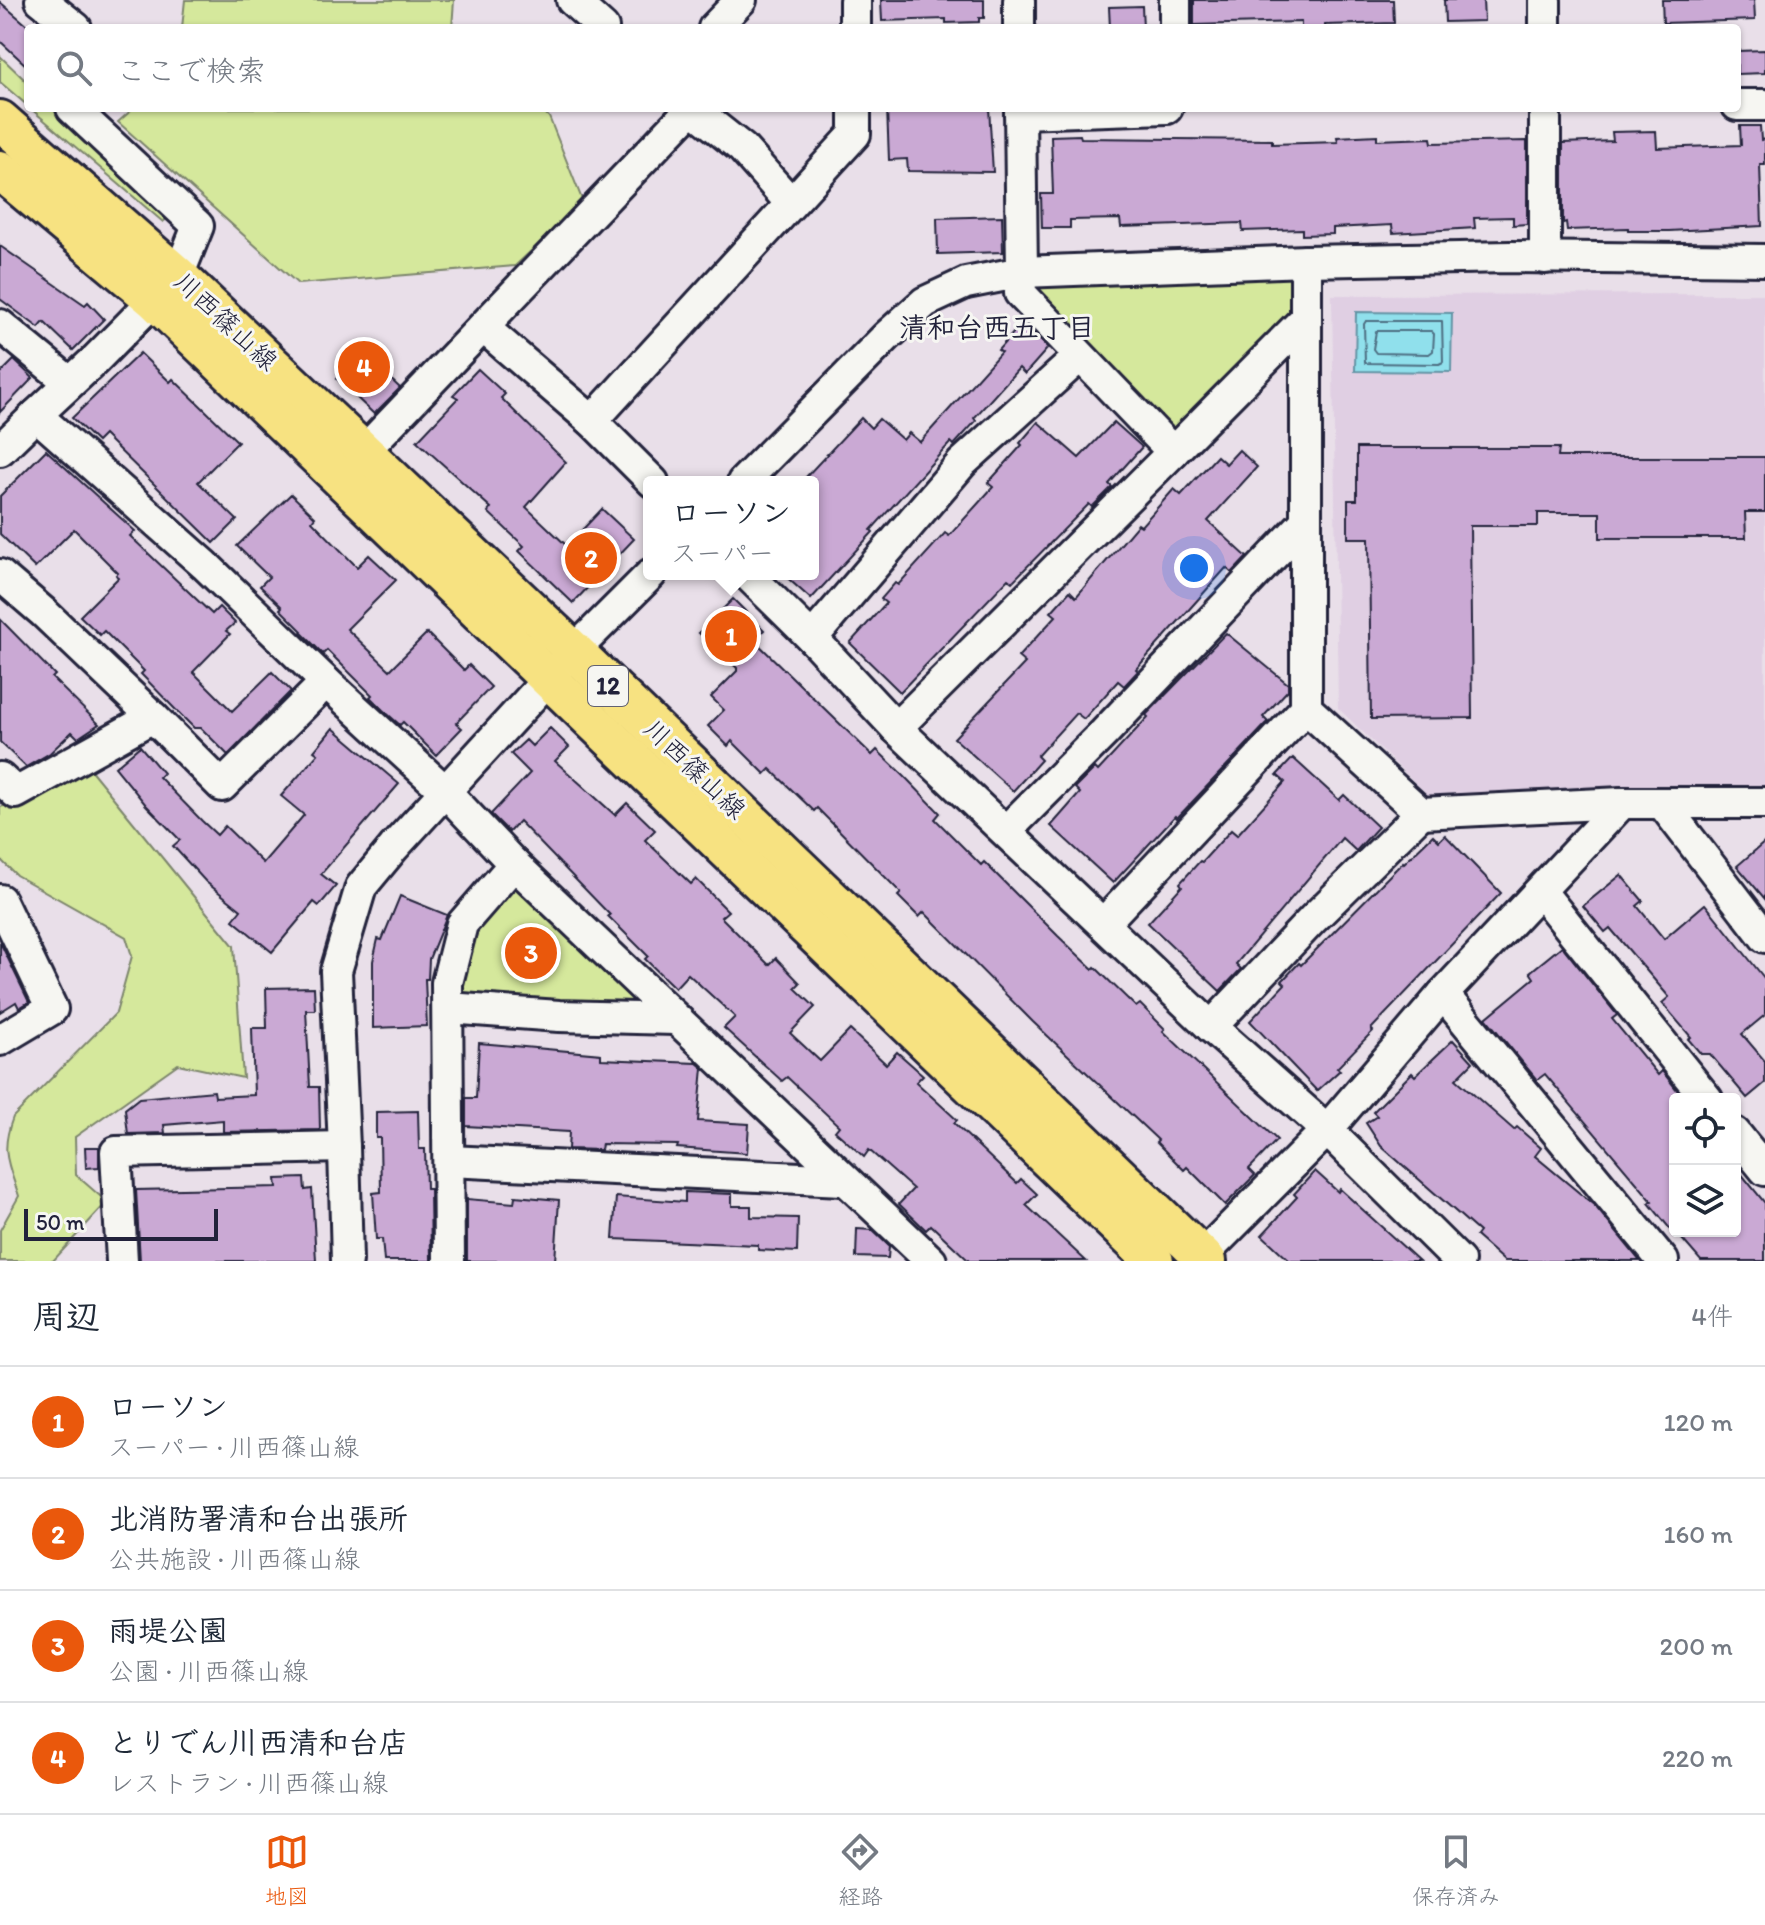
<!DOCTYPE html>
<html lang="ja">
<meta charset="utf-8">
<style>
:root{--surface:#fff;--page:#f2f2f3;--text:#1f2937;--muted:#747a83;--line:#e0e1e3;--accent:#ea580c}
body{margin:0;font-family:Itim,"Klee One",sans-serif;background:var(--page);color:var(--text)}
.controls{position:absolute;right:24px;bottom:24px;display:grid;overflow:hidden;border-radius:8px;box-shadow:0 2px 6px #0004}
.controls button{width:72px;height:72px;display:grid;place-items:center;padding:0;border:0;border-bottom:2px solid var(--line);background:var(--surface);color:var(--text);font:40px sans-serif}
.scale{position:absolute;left:24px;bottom:20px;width:194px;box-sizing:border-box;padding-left:8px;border:4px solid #22223b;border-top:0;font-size:22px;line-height:28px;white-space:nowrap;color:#22223b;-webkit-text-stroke:6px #f6f6f2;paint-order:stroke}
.you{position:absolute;left:1194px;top:568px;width:28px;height:28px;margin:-20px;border:6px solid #fff;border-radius:50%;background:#1a73e8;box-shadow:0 0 0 12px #1a73e833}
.badge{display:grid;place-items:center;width:52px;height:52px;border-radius:50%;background:var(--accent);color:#fff;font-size:26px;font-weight:700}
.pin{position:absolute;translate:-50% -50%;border:4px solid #fff;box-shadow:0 2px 8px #0006}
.popup{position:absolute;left:643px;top:476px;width:176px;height:104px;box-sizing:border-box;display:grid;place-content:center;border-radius:8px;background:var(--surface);filter:drop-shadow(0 2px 6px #0005);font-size:26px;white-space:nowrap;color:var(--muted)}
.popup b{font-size:30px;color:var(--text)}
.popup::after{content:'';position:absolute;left:50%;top:100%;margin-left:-16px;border:16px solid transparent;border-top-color:var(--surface)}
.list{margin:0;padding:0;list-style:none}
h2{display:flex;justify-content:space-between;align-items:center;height:104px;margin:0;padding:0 32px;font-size:34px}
h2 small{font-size:26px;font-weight:400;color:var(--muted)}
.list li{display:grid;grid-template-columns:52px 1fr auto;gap:24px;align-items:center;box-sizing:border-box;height:112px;padding:0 32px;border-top:2px solid var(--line)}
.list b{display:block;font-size:30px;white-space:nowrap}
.list p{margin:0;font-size:26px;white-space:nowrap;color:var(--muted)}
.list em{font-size:26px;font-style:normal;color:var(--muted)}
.icon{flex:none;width:44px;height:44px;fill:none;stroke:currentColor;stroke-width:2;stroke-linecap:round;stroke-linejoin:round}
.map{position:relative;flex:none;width:1765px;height:1261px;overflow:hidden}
.search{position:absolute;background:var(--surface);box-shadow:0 2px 6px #0004;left:24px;right:24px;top:24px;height:88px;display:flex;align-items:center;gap:20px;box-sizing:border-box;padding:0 28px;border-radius:8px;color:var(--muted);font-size:30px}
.sheet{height:552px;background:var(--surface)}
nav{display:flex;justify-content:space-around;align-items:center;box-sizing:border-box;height:112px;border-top:2px solid var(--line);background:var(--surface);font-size:22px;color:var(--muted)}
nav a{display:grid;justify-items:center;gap:4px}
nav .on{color:var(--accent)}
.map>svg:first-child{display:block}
.built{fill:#e0cfe3}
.green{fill:#d5e89c;stroke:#7c856c;stroke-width:2}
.water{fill:#90e0ec;stroke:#6494a5;stroke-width:2}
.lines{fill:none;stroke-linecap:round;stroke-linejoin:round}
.shore{stroke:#4e6e82;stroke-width:2}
.building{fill:#caa9d4;stroke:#22223b;stroke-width:2}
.minor-casing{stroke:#22223b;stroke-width:36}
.major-casing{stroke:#22223b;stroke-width:44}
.minor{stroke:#f6f6f2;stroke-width:30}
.major{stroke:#f7e281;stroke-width:38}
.labels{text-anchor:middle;stroke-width:6;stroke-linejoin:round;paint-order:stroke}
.shield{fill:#f6f6f2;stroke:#626272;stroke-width:2}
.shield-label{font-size:24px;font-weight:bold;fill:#22223b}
.street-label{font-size:26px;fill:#22223b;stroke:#f6f6f2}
.neighbourhood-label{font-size:28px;font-weight:bold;fill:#22223b;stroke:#f6f6f2}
</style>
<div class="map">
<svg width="1765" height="1261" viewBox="0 0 1765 1261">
<rect width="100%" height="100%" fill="#e9dfe9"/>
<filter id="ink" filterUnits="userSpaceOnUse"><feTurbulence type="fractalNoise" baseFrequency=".0125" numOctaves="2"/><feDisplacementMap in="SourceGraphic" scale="16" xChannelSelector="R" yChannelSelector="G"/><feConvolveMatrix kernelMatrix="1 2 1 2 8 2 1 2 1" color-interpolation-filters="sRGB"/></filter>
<g filter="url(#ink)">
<polygon class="built" points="1765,294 1765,789 1428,795 1338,708 1332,295"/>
<g class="green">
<polygon points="185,0 454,0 452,28 182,28"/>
<polygon points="0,56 28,83 28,106 0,82"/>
<polygon points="30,108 55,108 170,216 163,222"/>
<polygon points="134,108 540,108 549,117 583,202 515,266 298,284 118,122"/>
<polygon points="1306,261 1306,318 1173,452 1022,272"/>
<path d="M90,769L234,946L243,1078L178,1064L75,1137L76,1175L107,1202L53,1261H0V1230L19,1196C8,1163 0,1151 13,1117L116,1013L132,956L126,937L16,875L0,859V807L37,797Z"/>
<polygon points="514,864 675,1019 448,1008 462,924"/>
</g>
<polygon class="water" points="1356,312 1452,313 1451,372 1355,371"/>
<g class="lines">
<g class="shore">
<polygon points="1366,321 1442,321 1443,362 1439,364 1365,363 1364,324"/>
<polygon points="1376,331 1431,331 1434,334 1433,351 1429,354 1376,353 1373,349"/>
</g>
</g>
<g class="building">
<polygon points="881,0 984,0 984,18 979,18 979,22 946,23 946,19 882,21"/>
<polygon points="1194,0 1393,0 1394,23 1325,25 1325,28 1301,28 1301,22 1194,25"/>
<polygon points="1444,0 1483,0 1484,21 1445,22"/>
<polygon points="1662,0 1754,0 1755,20 1663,23"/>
<polygon points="0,2 28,26 28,67 0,41"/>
<polygon points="1142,6 1143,28 1110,28 1109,7"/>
<polygon points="1765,50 1765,73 1737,74 1737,51"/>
<polygon points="887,108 989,108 993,172 908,171 907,159 889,160"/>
<polygon points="1740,126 1760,126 1761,140 1765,139 1765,165 1760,165 1762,226 1669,231 1628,231 1628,228 1567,230 1566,222 1563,223 1563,143 1613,141 1612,132 1656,131 1657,148 1741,145"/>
<polygon points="1080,135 1081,138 1272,140 1272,144 1338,142 1337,137 1377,135 1377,140 1431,138 1432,143 1527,141 1527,224 1513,225 1513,217 1474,218 1475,228 1393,233 1392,225 1333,228 1333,234 1302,235 1302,229 1243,231 1242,223 1121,227 1120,219 1070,220 1070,228 1042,228 1041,194 1053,194 1051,136"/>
<polygon points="1002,216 1003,252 938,254 937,218"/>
<polygon points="0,246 85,305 88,302 104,319 73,350 44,322 39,328 0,299"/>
<polygon points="1023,322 1048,348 1025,374 1019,368 974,418 976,421 954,445 951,442 871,530 873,532 811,599 783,574 813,574 813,482 804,479 861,418 871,428 879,419 903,440 909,433 920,442 1001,352 998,350"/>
<polygon points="362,352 400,388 374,414 337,379"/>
<polygon points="140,353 170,382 173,379 238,442 198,482 237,520 214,543 104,435 97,442 72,418"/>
<polygon points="14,360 33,378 0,412 0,374"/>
<polygon points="478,369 505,394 501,398 566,462 526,507 567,546 602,509 634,539 573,603 519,551 524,546 488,512 491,508 417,441 458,398 453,395"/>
<polygon points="1038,422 1079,458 1114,422 1142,447 1109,484 1112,487 1092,507 1089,504 1012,582 1008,579 900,692 850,643 886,603 881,599 895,583 898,585 945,533 949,536 993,487 988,483 1022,445 1020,443"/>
<polygon points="1357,448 1559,448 1558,457 1765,457 1765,512 1745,512 1746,538 1600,538 1600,513 1538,513 1538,526 1470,526 1472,718 1371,719 1369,538 1348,538 1348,500 1357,500"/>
<polygon points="46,450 135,531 130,536 212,614 219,607 235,623 226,631 230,634 193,672 232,711 272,672 291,691 228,755 201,728 194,728 175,709 141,674 144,671 104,631 100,635 80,616 118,578 116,575 118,573 74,529 35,568 0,534 0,496"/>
<polygon points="1239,450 1257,467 1208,521 1247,557 1232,573 1226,568 1136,669 1138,671 1124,686 1118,681 1084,719 1076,713 1037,756 1041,760 1013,791 954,738 1025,663 1018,657 1056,616 1051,612 1070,591 1076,597 1138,524 1141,526 1174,489 1181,495 1217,456 1226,464"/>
<polygon points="291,494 315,517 312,521 357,567 369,555 396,580 347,629 390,670 427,633 464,670 469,665 491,687 456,723 462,728 436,755 403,722 400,725 383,710 370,697 372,695 327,650 323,654 301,632 302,631 280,609 282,607 260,586 269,577 237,546"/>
<polygon points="733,599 764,630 754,640 872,755 877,750 904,776 940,813 935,819 981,865 984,862 1058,936 1093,969 1095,967 1136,1007 1140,1004 1165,1029 1163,1031 1277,1140 1249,1169 1255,1175 1225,1205 1187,1167 1184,1170 1156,1142 1158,1140 1033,1022 924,912 919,917 898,896 901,893 817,808 814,811 770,769 765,774 732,741 728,746 708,726 724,710 711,697 737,671 737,668 699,633"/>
<polygon points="0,619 55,675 52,678 99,724 78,738 72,732 50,753 26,767 0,742"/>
<polygon points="1226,633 1288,684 1288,690 1263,717 1268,722 1177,818 1175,816 1113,883 1051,826 1080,793 1075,788 1095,768 1098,771 1148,717 1146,715"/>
<polygon points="333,728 399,784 321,874 336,886 319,906 314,902 272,952 233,920 241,910 206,882 173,846 180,840 146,805 115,767 140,746 163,773 159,777 202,821 217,835 225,826 263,863 304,815 281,796 318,754 314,751"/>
<polygon points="550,728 569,747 555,761 615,815 627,803 655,830 645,840 691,884 696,879 728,911 721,917 769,965 776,958 800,983 795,988 815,1007 790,1033 820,1061 850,1030 886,1064 897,1052 923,1075 916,1082 957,1120 954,1123 1017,1183 1021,1179 1037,1194 1026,1205 1086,1261 969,1261 931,1225 926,1230 899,1204 913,1189 869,1150 864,1157 835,1131 839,1126 787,1077 782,1081 724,1028 735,1017 688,974 675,988 645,959 648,956 608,916 610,915 519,821 509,832 491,814 530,773 511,754 526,740 532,746"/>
<polygon points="1293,758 1339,800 1344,795 1378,827 1356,851 1342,838 1236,964 1241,969 1220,991 1148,923 1182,886 1180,883 1200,861 1202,862 1231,830 1237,835 1285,782 1277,775"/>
<polygon points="1433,835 1439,841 1445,835 1501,893 1371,1029 1373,1031 1337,1068 1340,1070 1317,1091 1250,1021 1285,984 1282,981 1299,963 1301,965 1403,862 1404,863"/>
<polygon points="1765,842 1765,899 1737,866"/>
<polygon points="1621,875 1643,901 1637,906 1664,939 1705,904 1765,979 1765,1015 1742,1034 1765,1061 1765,1083 1747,1098 1710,1054 1701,1054 1688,1039 1691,1037 1662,1003 1669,997 1610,928 1605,932 1583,906"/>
<polygon points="400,896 447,915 429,959 428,979 425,979 427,1026 373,1028 373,961 378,939 382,940"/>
<polygon points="0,942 29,1002 19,1008 16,1002 0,1012"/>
<polygon points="1562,946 1617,1015 1612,1019 1658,1075 1662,1071 1680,1094 1675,1097 1675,1235 1649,1203 1652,1201 1545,1074 1537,1080 1486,1018 1534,978 1530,972"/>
<polygon points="314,987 315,1010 306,1010 310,1087 319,1087 320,1130 223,1132 223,1120 164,1125 165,1133 128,1134 125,1109 139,1098 214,1091 215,1097 254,1095 252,1028 267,1028 266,988"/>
<polygon points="1453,1040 1473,1062 1456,1079 1514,1130 1517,1127 1541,1148 1535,1156 1595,1206 1640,1261 1504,1261 1476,1236 1479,1232 1381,1146 1366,1123 1377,1116 1373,1112 1412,1073 1415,1076"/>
<polygon points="479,1043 601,1054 601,1059 697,1063 703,1068 698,1121 749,1124 747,1153 677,1148 678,1145 602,1144 601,1150 568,1149 569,1132 466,1126 466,1098 476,1098"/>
<polygon points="418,1111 419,1149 425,1149 426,1189 430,1189 431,1261 384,1261 382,1239 376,1239 373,1193 381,1192 380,1138 376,1138 376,1112"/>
<polygon points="85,1147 99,1147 99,1167 86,1168"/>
<polygon points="1735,1166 1765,1203 1765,1261 1701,1261 1675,1231 1735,1231"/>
<polygon points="1315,1171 1338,1192 1340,1189 1419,1261 1290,1261 1262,1235 1297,1197 1294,1194"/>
<polygon points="304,1178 305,1190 312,1189 316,1261 140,1261 136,1190 277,1187 276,1179"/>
<polygon points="685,1192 732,1194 732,1206 751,1206 751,1217 798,1218 797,1252 758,1250 758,1245 613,1239 616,1197 685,1202"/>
<polygon points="515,1196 559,1200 555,1261 467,1261 467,1199 514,1203"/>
<polygon points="857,1229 872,1230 889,1246 888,1258 856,1257"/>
</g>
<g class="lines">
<g class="minor-casing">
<g id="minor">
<polyline points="41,0 76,28"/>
<polyline points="572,0 603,28"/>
<polyline points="1019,0 1019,28"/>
<polyline points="1175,0 1175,28"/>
<polyline points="1545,0 1545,28"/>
<polyline points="714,28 741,0"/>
<polyline points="855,28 855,0"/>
<polyline points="1737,105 1765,105"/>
<polyline points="1020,108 1022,272 1020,293 1173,452 1306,318"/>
<polyline points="1545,108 1545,258"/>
<polyline points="693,109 742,148 790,202"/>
<polyline points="1020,113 1167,108"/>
<polyline points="1306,261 1306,708 1421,813 1622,803 1765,803"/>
<polyline points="0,325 69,382"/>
<polyline points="483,327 592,421 653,482"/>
<polyline points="36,415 95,360 178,276 198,226 72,108"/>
<polyline points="592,421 855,134 855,108"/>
<polyline points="0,450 36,415 205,565 326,682 445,791 514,864 931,1261"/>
<polyline points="363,452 692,108"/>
<polyline points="743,482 887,336 925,302 966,283 1022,272 1306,261 1510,257 1765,260"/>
<polyline points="747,574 812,638 896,728 1211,1027 1327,1130 1459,1261"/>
<polyline points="0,575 43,612 153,717"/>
<polyline points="812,638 962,463 1079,357"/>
<polyline points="896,728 1173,452"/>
<polyline points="0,778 16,793 153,717 222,786 326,682"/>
<polyline points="1662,803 1765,937"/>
<polyline points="1006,831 1104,733 1306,521"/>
<polyline points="1541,892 1707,1099"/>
<polyline points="0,900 52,1009 0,1040"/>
<polyline points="1103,924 1306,708"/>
<polyline points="1443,994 1663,1261"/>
<polyline points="448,1008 559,1016 675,1019"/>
<polyline points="1211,1027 1313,919 1421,813"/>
<polyline points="1735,1133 1765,1170"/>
<polyline points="449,1161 843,1180"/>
<polyline points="1202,1256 1327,1130 1443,994 1622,803"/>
<polyline points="122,1261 116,1152 344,1147"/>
<polyline points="347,1261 344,1147 336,971 361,887 394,847 574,651 651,574"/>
<polyline points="449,1261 447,983 462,924 514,864"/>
</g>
</g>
<g class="major-casing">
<g id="major">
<polyline points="0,120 178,276 574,651 1207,1261"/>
<polyline points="0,170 155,300 1154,1261"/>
</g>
</g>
<use href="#minor" class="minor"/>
<use href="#major" class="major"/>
</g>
</g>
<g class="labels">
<rect class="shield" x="588" y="666" width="40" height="40" rx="6"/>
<g class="shield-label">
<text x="608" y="694">12</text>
</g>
<g class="street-label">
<text transform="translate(226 321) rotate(43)" y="9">川西篠山線</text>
<text transform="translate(695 769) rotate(44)" y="9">川西篠山線</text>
</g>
<g class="neighbourhood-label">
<text x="997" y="337">清和台西五丁目</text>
</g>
</g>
</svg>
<div class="controls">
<button><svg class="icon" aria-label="locate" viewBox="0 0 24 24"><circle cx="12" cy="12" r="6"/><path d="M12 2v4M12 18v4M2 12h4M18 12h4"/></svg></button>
<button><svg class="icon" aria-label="layers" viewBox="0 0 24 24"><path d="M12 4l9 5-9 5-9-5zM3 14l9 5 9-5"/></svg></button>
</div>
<div class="scale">50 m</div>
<div class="you"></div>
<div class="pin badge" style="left:731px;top:636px">1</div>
<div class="popup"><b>ローソン</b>スーパー</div>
<div class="pin badge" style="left:591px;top:558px">2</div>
<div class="pin badge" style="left:531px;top:953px">3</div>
<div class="pin badge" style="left:364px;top:367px">4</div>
<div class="search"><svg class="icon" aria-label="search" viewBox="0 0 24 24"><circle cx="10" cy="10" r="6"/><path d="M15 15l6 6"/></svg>ここで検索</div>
</div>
<section class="sheet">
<h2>周辺<small>4件</small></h2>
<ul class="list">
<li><span class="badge">1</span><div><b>ローソン</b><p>スーパー · 川西篠山線</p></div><em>120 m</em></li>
<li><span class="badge">2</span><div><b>北消防署清和台出張所</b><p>公共施設 · 川西篠山線</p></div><em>160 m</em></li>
<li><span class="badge">3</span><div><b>雨堤公園</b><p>公園 · 川西篠山線</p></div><em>200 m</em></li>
<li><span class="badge">4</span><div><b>とりでん川西清和台店</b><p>レストラン · 川西篠山線</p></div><em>220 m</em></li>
</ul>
</section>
<nav>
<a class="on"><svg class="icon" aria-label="map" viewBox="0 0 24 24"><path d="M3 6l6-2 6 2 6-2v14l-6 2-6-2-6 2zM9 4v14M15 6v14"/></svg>地図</a>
<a><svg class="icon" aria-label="directions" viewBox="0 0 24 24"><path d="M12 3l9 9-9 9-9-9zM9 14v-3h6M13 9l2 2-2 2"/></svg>経路</a>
<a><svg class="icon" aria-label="saved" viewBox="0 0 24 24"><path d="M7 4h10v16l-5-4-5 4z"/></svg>保存済み</a>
</nav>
